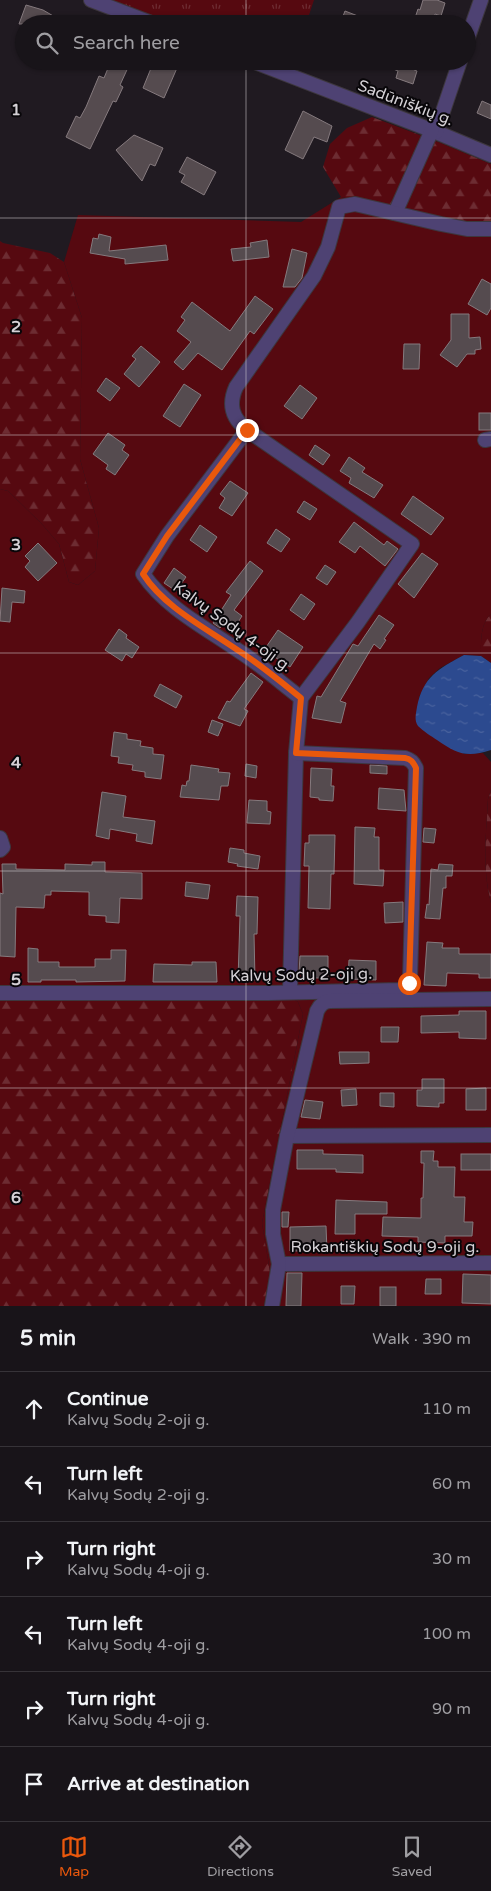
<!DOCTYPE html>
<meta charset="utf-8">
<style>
:root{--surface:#181419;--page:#211d22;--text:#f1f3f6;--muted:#9f9ea2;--line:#363338;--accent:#ea580c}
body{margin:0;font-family:"Varela Round",sans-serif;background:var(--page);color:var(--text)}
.stop{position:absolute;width:15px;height:15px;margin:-11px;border:4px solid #ea580c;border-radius:50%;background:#fff}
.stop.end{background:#ea580c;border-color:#fff;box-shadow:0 1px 5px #0008}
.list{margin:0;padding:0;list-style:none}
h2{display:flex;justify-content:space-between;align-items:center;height:65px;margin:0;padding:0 20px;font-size:21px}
h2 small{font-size:16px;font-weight:400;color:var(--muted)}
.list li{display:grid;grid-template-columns:32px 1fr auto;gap:15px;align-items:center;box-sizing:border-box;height:75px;padding:0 20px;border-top:1px solid var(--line)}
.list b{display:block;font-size:19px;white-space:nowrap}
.list p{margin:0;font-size:16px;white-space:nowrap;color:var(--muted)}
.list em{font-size:16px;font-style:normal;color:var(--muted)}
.icon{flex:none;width:28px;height:28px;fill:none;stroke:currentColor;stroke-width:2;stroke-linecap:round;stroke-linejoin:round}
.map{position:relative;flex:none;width:491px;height:1306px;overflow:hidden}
.search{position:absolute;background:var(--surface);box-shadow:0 1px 4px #0004;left:15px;right:15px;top:15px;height:55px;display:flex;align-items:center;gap:12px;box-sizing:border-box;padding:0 18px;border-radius:28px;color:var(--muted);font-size:19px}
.sheet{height:515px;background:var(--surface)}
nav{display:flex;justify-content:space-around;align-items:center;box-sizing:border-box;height:70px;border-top:1px solid var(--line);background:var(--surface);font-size:14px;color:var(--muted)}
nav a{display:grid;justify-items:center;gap:2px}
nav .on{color:var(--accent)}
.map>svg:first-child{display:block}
.grass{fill:url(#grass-tufts)}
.forest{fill:url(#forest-firs)}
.garden{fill:#560910}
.water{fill:url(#water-ripples)}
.building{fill:#554b4f;stroke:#857a7e}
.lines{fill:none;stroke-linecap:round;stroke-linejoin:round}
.street-casing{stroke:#3d373e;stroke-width:16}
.street{stroke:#4e4273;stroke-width:14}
.route{stroke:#ea580c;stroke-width:6}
.grid{fill:none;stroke:#d4d0d5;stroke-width:1;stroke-opacity:0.55}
.labels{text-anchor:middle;stroke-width:4;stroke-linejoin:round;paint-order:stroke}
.street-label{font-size:16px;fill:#d4d0d5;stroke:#080609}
.grid-label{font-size:16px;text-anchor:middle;font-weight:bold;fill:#d4d0d5;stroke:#080609;stroke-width:4;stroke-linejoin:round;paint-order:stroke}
</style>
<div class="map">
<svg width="491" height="1306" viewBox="0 0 491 1306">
<defs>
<pattern id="grass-tufts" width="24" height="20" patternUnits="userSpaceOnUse" patternTransform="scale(1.25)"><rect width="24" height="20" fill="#560910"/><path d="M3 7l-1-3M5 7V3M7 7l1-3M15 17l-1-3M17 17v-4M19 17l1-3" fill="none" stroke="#6d2c32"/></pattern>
<pattern id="forest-firs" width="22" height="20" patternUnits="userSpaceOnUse" patternTransform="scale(1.25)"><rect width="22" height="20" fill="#560910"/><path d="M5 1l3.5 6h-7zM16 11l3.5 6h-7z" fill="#6d2c32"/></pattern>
<pattern id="water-ripples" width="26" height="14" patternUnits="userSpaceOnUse" patternTransform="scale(1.25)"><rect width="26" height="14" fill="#2c4a8f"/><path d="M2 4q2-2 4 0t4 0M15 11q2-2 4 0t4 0" fill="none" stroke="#4a639e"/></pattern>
</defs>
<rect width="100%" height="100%" fill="#201a21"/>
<g class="grass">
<polygon points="85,0 314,0 306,24 143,24"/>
<polygon points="235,61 293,61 286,82"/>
</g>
<g class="forest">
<polygon points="372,117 441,143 491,164 491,224 463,223 341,197 323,167 330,144 347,128"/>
<polygon points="0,241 3,243 50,253 64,262 82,318 80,459 99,528 95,571 78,585 69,582 59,544 41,523 8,491 0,489"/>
<path d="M491,614V663L481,656C481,642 480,624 491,614Z"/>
<path d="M491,790V903C482,868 486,835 488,799Z"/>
<polygon points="288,995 298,1002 303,1014 262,1223 270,1272 264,1306 0,1306 0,1000"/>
</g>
<path class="garden" d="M341,197L463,223L491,224V614C480,624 481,642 481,656L464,655L440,668L429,678L419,697L464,754L483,753L491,762V790L488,799C486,835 482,868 491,903V1306H264L270,1272L262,1223L303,1014L298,1002L288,995L0,1000V489L8,491L41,523L59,544L69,582L78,585L95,571L99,528L80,459L82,318L64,262L78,215L301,222Z"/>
<path class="water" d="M464,655L481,656L491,663V750C467,758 457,754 437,740C431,736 423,731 418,726C414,720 416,714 417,707C423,677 438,669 464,655Z"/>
<g class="building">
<polygon points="423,0 437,0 445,3 441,16 435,14 432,24 413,24 418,9 420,10"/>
<polygon points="26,5 43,10 67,24 19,24"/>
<polygon points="345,11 376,23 376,24 340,24"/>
<polygon points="111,61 131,61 120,85 123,87 116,102 113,101 90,149 66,137 76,116 80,118 86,107 99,76 104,78"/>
<polygon points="154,61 161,61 177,68 164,98 143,88"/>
<polygon points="374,61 417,61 414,70 417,71 413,84 396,78 398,71"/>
<polygon points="482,101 491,105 491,119 477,113"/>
<polygon points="303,111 332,126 327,142 314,137 303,159 285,150"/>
<polygon points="134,135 163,148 155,166 150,164 142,181 116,150"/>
<polygon points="187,157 216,172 204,195 181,182 185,175 179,172"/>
<polygon points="99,234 111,237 109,251 166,245 168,260 125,264 125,259 90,253 93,238 98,239"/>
<polygon points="267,240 269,257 233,261 231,249 251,247 250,243"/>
<polygon points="292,249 307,253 302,278 295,287 283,287"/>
<polygon points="482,279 491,284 491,308 487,315 468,304"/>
<polygon points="255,296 273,309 254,334 250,331 222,370 198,353 183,370 174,362 191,342 177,331 185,320 181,317 192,302 230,331"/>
<polygon points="451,314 469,314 469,338 480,337 481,349 475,350 475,354 467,354 457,367 440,355 451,340"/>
<polygon points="404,344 420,344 419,369 403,369"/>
<polygon points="141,346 160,362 139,387 124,374 136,359 132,356"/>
<polygon points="106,378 120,388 110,401 97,391"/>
<polygon points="184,384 201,395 180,427 163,416"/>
<polygon points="300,385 317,398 302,419 284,406"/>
<rect x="479" y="413" width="12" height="17"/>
<polygon points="108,433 125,445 122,450 129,455 115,475 106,469 108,465 93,454"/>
<polygon points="315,445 330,455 323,465 309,455"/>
<polygon points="349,457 365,468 362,472 383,485 374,498 349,483 351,478 340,471"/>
<polygon points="230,481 248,493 232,516 219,508 225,498 220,494"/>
<polygon points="413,496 444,518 431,535 401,514"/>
<polygon points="304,501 317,509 310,520 297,512"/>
<polygon points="354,522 384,545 387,541 398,549 385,566 360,546 355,553 339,542"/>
<polygon points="200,525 217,537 207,552 190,540"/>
<polygon points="276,529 290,539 281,552 267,543"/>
<polygon points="38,543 57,563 38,581 25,567 30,561 25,556"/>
<polygon points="422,553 438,564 414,598 398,584"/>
<polygon points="250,561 263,571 234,610 242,616 233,630 224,623 220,628 213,623 231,595 226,592"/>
<polygon points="325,565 336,572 327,585 316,578"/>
<polygon points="174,568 186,577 176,591 164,583"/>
<polygon points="2,588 25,591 24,603 12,602 10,622 0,621"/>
<polygon points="301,594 315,604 304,620 290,610"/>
<polygon points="379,615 394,625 384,639 386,640 380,649 374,644 340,701 346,703 341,723 312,718 317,696 321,697 353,644 358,646"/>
<polygon points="119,629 127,635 126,638 139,647 132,658 126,654 122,661 105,650"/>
<polygon points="278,630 303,647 290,667 264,650"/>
<polygon points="251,673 263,682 244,709 248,711 240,726 218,718 227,701 230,702"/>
<polygon points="160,684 182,696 176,708 154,696"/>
<polygon points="212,720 223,724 218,736 208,732"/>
<polygon points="114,732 127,734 127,739 141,741 140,746 153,748 153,754 164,755 161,779 145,777 145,772 132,770 133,765 118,763 119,757 111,756"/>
<polygon points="246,764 257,766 256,778 245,776"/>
<polygon points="191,765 219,769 218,772 230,773 228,786 221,786 219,800 180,797 182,785 186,786 187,781 189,781"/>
<polygon points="370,765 387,766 387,774 370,773"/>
<polygon points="311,768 332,769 331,786 334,786 333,801 319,800 319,798 310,797"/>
<polygon points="379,788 404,790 406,811 378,809"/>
<polygon points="102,792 126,796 123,817 155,821 152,844 136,841 137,834 110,829 109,839 96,836"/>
<polygon points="249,800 267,801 267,811 271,812 270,824 247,823"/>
<polygon points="355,827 375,828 374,837 379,837 379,870 384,870 383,886 354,884"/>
<polygon points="424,828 436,829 434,843 423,842"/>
<polygon points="309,835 335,835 334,874 331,874 330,909 308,908 309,866 304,866 305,843 309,843"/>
<polygon points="230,848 244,850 244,853 260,856 258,869 237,866 238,864 228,862"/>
<polygon points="92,862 105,862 105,872 142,873 142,899 120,898 119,923 106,922 106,916 89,915 89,892 51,891 51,895 45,895 44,908 16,907 15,957 0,956 0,893 3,894 2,864 16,864 16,869 65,870 65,864 92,865"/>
<polygon points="439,864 453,865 452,876 446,876 446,888 443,888 440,919 425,918 427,904 429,905 431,869 438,870"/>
<polygon points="186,882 210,885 208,899 185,896"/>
<polygon points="237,896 258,897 257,934 254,934 255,980 238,980 240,916 236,916"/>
<polygon points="403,902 403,922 385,923 384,903"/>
<polygon points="427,942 443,943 442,948 459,948 459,954 491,954 491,978 479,978 479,974 447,973 446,986 424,985"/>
<polygon points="28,948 38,949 38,962 59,962 59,967 95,967 95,959 111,959 111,950 126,950 125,981 76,982 76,980 41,980 41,982 28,982"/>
<polygon points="300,956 328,956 328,978 305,978 305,972 299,972"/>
<polygon points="349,960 376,961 376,980 348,979"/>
<polygon points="192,962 216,962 217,982 153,982 154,964 192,965"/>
<polygon points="459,1011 486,1011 486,1039 459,1038 459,1032 421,1033 421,1016 459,1015"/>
<polygon points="381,1027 399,1027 398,1042 381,1042"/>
<polygon points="339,1052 369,1052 369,1063 340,1064"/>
<polygon points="422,1079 444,1079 444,1103 439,1103 439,1107 417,1106 417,1090 422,1090"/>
<polygon points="486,1088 486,1110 466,1110 466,1089"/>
<polygon points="356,1089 357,1105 342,1106 341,1090"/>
<polygon points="380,1093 394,1093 394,1107 380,1106"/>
<polygon points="305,1100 323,1102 320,1119 301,1117"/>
<polygon points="297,1150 323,1150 323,1154 363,1155 363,1173 336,1172 336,1169 297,1169"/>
<polygon points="421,1151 434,1151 433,1161 438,1161 438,1167 455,1167 454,1197 465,1197 464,1222 473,1222 472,1236 445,1236 445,1243 418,1242 418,1237 382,1236 383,1217 421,1218 421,1198 423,1198 424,1163 421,1163"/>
<rect x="461" y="1154" width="30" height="16"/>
<polygon points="336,1200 387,1202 387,1214 355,1214 355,1234 335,1234"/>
<polygon points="282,1212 289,1212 288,1227 282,1227"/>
<polygon points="326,1226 327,1251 290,1251 290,1227"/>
<polygon points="287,1273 302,1273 301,1306 286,1306"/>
<polygon points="463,1274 491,1275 491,1304 462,1303"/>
<polygon points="426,1279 441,1279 441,1294 425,1294"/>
<polygon points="341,1286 355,1286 354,1304 341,1304"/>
<rect x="380" y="1287" width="16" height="19"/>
</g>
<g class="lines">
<g class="street-casing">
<g id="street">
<polyline points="91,0 154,24"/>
<polyline points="467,40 481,0"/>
<polyline points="252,61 436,132 491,155"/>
<polyline points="436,132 460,61"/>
<polyline points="395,213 432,130"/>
<path d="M247,430L167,536L143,574C166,608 206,628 239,651C261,665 280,682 301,698"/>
<polyline points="485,440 491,439"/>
<polyline points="0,838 3,847 0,850"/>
<path d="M290,991L296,753L301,698L358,622L412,544L247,430C232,418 228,405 236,387L314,276L328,247L339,207L355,204L441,224L467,229H491"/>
<path d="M0,993H269L400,990L407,986L410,979L416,768C413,762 411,760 405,758L296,753"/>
<polyline points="287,1136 491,1135"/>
<polyline points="279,1264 491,1263"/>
<path d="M272,1306L279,1264L273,1234V1210L287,1136L317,1011C320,1005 323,1002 329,1001L491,999"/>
</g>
</g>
<use href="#street" class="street"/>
</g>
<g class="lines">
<path class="route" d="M247,430L167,536L143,574C165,608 206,628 239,651C261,665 281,682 301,698L296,753L405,758C411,759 413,762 416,768L409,983"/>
</g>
<path class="grid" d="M246,0V24M246,61V1306M0,218H491M0,435H491M0,653H491M0,871H491M0,1088H491"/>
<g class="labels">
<g class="street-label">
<text transform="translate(406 102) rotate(21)" y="6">Sadūniškių g.</text>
<text transform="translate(233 626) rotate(36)" y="6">Kalvų Sodų 4-oji g.</text>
<text transform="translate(301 974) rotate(-1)" y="6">Kalvų Sodų 2-oji g.</text>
<text x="385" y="1252">Rokantiškių Sodų 9-oji g.</text>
</g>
</g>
<g class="grid-label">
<text x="16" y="115">1</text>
<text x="16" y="332">2</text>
<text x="16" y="550">3</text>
<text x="16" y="768">4</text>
<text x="16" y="985">5</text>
<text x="16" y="1203">6</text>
</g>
</svg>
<div class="stop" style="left:409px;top:983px"></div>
<div class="stop end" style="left:247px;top:430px"></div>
<div class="search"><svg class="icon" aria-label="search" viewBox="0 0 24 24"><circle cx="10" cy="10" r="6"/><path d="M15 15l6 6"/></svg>Search here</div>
</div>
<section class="sheet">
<h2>5 min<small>Walk · 390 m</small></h2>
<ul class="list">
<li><svg class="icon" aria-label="ahead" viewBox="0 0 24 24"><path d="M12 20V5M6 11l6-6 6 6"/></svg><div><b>Continue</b><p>Kalvų Sodų 2-oji g.</p></div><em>110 m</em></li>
<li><svg class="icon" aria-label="left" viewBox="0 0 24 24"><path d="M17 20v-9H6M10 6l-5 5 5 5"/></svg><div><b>Turn left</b><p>Kalvų Sodų 2-oji g.</p></div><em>60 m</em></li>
<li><svg class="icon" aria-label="right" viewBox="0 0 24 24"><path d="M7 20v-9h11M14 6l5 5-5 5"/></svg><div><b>Turn right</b><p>Kalvų Sodų 4-oji g.</p></div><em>30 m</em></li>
<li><svg class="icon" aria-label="left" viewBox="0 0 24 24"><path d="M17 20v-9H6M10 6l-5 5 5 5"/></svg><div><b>Turn left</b><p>Kalvų Sodų 4-oji g.</p></div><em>100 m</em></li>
<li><svg class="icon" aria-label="right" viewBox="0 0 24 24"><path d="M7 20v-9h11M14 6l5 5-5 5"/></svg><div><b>Turn right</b><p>Kalvų Sodų 4-oji g.</p></div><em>90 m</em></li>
<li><svg class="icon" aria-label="arrive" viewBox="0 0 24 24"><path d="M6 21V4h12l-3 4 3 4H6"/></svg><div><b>Arrive at destination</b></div></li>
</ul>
</section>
<nav>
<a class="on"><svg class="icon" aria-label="map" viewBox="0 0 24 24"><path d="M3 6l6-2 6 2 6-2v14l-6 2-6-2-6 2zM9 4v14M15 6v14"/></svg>Map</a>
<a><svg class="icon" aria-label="directions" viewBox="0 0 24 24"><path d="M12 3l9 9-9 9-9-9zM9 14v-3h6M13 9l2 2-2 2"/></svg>Directions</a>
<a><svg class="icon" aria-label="saved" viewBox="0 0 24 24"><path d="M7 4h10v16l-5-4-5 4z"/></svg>Saved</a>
</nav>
